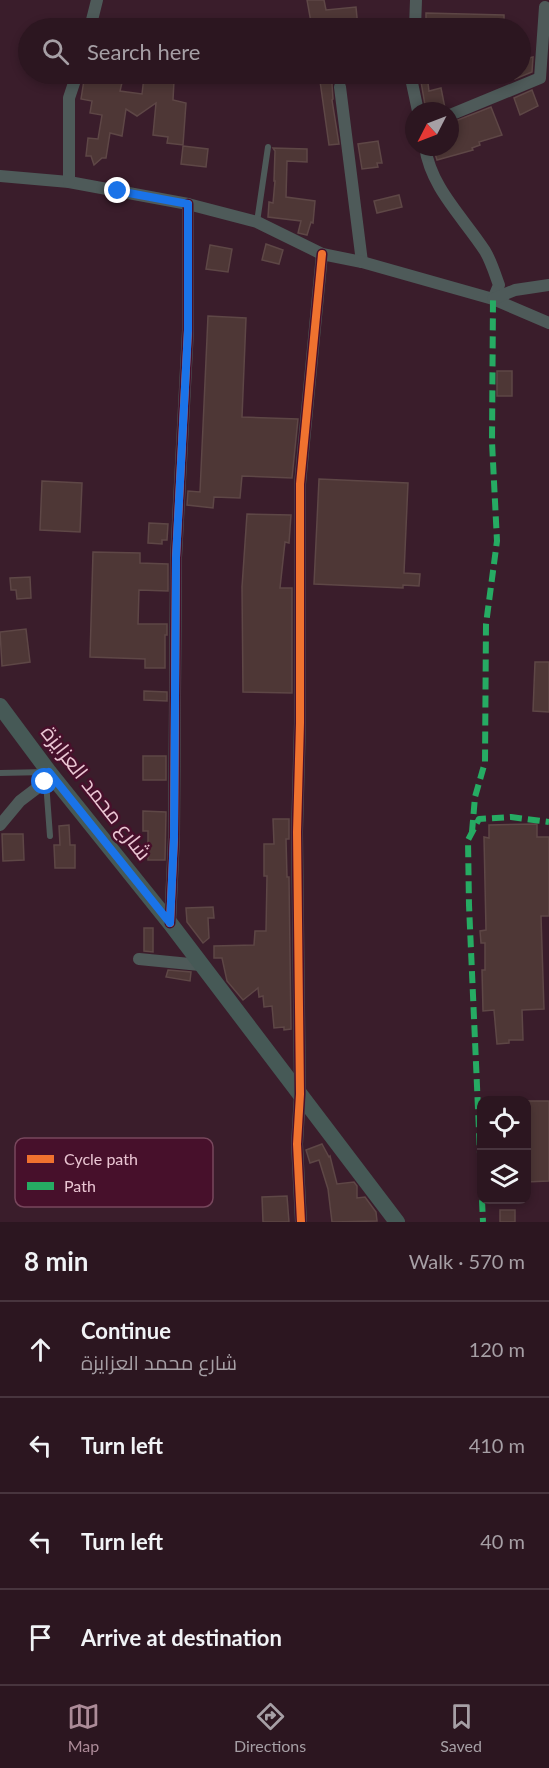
<!DOCTYPE html>
<meta charset="utf-8">
<style>
:root{--surface:#2c1620;--page:#341f29;--text:#f1f3f6;--muted:#a69fa5;--line:#48353e;--accent:#ac8b98}
body{margin:0;font-family:Lato,Cairo,sans-serif;background:var(--page);color:var(--text)}
.controls{position:absolute;right:18px;bottom:18px;display:grid;overflow:hidden;border-radius:12px;box-shadow:0 3px 9px #0003}
.controls button{width:54px;height:54px;display:grid;place-items:center;padding:0;border:0;border-bottom:2px solid var(--line);background:var(--surface);color:var(--text);font:30px sans-serif}
.compass{position:absolute;left:405px;top:102px;width:54px;height:54px;border-radius:50%;background:var(--surface);box-shadow:0 3px 9px #0003;rotate:228deg}
.stop{position:absolute;width:18px;height:18px;margin:-14px;border:4px solid #1a73e8;border-radius:50%;background:#fff}
.stop.end{background:#1a73e8;border-color:#fff;box-shadow:0 2px 6px #0008}
.list{margin:0;padding:0;list-style:none}
h2{display:flex;justify-content:space-between;align-items:center;height:78px;margin:0;padding:0 24px;font-size:26px}
h2 small{font-size:20px;font-weight:400;color:var(--muted)}
.list li{display:grid;grid-template-columns:39px 1fr auto;gap:18px;align-items:center;box-sizing:border-box;height:96px;padding:0 24px;border-top:2px solid var(--line)}
.list b{display:block;font-size:22px;white-space:nowrap}
.list p{margin:0;font-size:20px;white-space:nowrap;color:var(--muted)}
.list em{font-size:20px;font-style:normal;color:var(--muted)}
.icon{flex:none;width:33px;height:33px;fill:none;stroke:currentColor;stroke-width:2;stroke-linecap:round;stroke-linejoin:round}
.map{position:relative;flex:none;width:549px;height:1222px;overflow:hidden}
.search{position:absolute;background:var(--surface);box-shadow:0 3px 9px #0003;left:18px;right:18px;top:18px;height:66px;display:flex;align-items:center;gap:15px;box-sizing:border-box;padding:0 21px;border-radius:33px;color:var(--muted);font-size:22px}
.sheet{height:462px;background:var(--surface)}
nav{display:flex;justify-content:space-around;align-items:center;box-sizing:border-box;height:84px;border-top:2px solid var(--line);background:var(--surface);font-size:16px;color:var(--muted)}
nav a{display:grid;justify-items:center;gap:3px}
nav .on{color:var(--accent)}
.map>svg:first-child{display:block}
.building{fill:#4e3736;stroke:#5e4746;stroke-width:1.5}
.lines{fill:none;stroke-linecap:round;stroke-linejoin:round}
.lane{stroke:#4e5a59;stroke-width:6}
.street{stroke:#4e5a59;stroke-width:12}
.secondary{stroke:#465956;stroke-width:16}
.quiet{stroke:#26ab63;stroke-width:6;stroke-dasharray:12 6;stroke-linecap:butt}
.cycleway-casing{stroke:#47102b;stroke-width:11}
.cycleway{stroke:#ef722f;stroke-width:8}
.route{stroke:#1a73e8;stroke-width:8}
.labels{text-anchor:middle;stroke-width:5;stroke-linejoin:round;paint-order:stroke}
.street-label{font-size:21px;fill:#eac6d3;stroke:#47102b}
.key{fill:#47102b;stroke:#78475d;stroke-width:1.5}
.key-label{font-size:16px;fill:#eac6d3}
</style>
<div class="map">
<svg width="549" height="1222" viewBox="0 0 549 1222">
<rect width="100%" height="100%" fill="#3a1d2b"/>
<g class="building">
<polygon points="307,0 324,0 326,10 356,7 358,28 312,28"/>
<polygon points="426,13 504,15 504,28 426,28"/>
<polygon points="533,57 532,72 515,79 514,74 520,74 520,60"/>
<polygon points="85,74 124,74 120,91 142,94 144,77 174,81 173,100 186,103 183,145 167,143 168,137 153,135 156,103 137,116 126,109 122,136 110,133 106,158 102,158 94,165 91,156 86,156 88,138 98,139 102,115 90,113 92,101 81,99"/>
<polygon points="319,74 335,74 336,80 332,84 333,99 332,100 339,144 329,145"/>
<polygon points="427,75 429,91 441,88 445,108 443,111 426,111 420,76"/>
<polygon points="532,90 538,106 520,115 514,98"/>
<polygon points="491,107 502,135 479,142 480,145 472,148 473,150 437,160 433,147 450,147 450,123"/>
<polygon points="378,141 382,163 377,163 378,167 362,169 358,144"/>
<polygon points="183,146 208,149 206,167 181,164"/>
<polygon points="273,148 307,149 307,162 287,161 286,197 315,201 313,223 311,222 307,235 298,233 301,221 268,217 269,202 273,203 275,181 274,181 275,151"/>
<polygon points="399,195 402,207 377,213 374,201"/>
<polygon points="266,244 283,250 279,264 262,260"/>
<polygon points="210,245 232,249 228,272 206,269"/>
<polygon points="208,316 246,318 242,417 298,419 292,478 242,476 240,498 214,497 213,508 187,505 188,491 200,492"/>
<rect x="497" y="371" width="15" height="25"/>
<polygon points="319,479 408,483 404,573 420,574 419,586 403,585 403,588 314,584"/>
<polygon points="42,481 82,483 80,532 40,530"/>
<polygon points="247,514 291,515 289,543 285,542 280,588 292,588 292,693 243,692 242,587"/>
<polygon points="149,523 168,524 167,540 162,540 162,544 148,543"/>
<polygon points="93,552 140,553 140,563 168,564 168,591 139,590 138,624 167,624 167,635 165,635 165,668 145,668 145,659 90,657"/>
<polygon points="30,577 31,598 17,599 16,590 11,590 10,578"/>
<polygon points="26,629 30,662 2,666 0,632"/>
<polygon points="535,662 549,662 549,712 533,711"/>
<polygon points="144,691 167,692 167,701 144,700"/>
<rect x="143" y="756" width="23" height="24"/>
<polygon points="143,811 166,812 165,860 148,860 148,831 143,831"/>
<polygon points="273,819 289,819 289,839 286,839 287,877 289,877 291,1029 284,1030 284,1027 274,1028 272,1006 264,1007 263,996 259,997 258,988 243,1000 227,981 222,958 214,958 214,946 254,945 255,931 266,931 267,876 264,876 264,844 274,844"/>
<polygon points="537,824 537,837 549,837 549,916 541,916 544,1009 522,1010 523,1040 509,1040 509,1043 497,1044 494,1010 483,1011 482,970 485,970 485,943 481,943 480,931 486,930 484,837 489,838 489,825"/>
<polygon points="69,825 70,845 75,845 75,868 55,868 54,845 60,845 59,826"/>
<polygon points="2,834 23,834 24,860 3,861"/>
<polygon points="213,907 214,918 208,918 209,938 203,943 187,922 186,908"/>
<polygon points="144,928 153,928 153,952 144,951"/>
<polygon points="168,970 191,972 190,981 166,977"/>
<polygon points="526,1101 549,1101 549,1181 526,1182"/>
<polygon points="322,1144 329,1157 330,1156 337,1184 354,1182 357,1186 357,1198 365,1197 376,1212 377,1221 332,1222 328,1189 319,1160 310,1163 306,1150"/>
<polygon points="287,1196 289,1222 263,1222 262,1197"/>
<rect x="500" y="1210" width="15" height="12"/>
</g>
<g class="lines">
<g class="lane">
<polyline points="257,222 268,147"/>
<polyline points="0,773 46,772"/>
<polyline points="46,782 50,836"/>
</g>
<g class="street">
<polyline points="90,28 97,0"/>
<polyline points="415,28 416,0"/>
<polyline points="412,74 412,83 418,111"/>
<polyline points="340,87 362,262"/>
<polyline points="450,115 540,78 545,7"/>
<path d="M425,147C431,188 463,217 485,251C491,261 495,274 499,285L493,299"/>
<polyline points="0,176 69,182 188,204 257,222 322,254 362,262 493,299 549,323"/>
<polyline points="69,182 69,98 77,74"/>
<polyline points="493,299 515,290 549,285"/>
<polyline points="0,825 20,801 45,782 49,772"/>
<polyline points="170,923 174,837 176,558 188,330 188,204"/>
<polyline points="139,959 200,965"/>
<polyline points="301,1222 297,1144 300,1094 297,832 300,723 300,484 322,254"/>
</g>
<polyline class="secondary" points="0,706 49,772 170,923 397,1222"/>
<g class="quiet">
<polyline points="472,832 475,797 485,762 486,624 497,541 492,442 493,299"/>
<polyline points="482,1199 469,905 468,840 479,819 511,817 549,822"/>
<polyline points="482,1200 483,1222"/>
</g>
<g class="cycleway-casing">
<g id="cycleway">
<polyline points="170,923 174,837 176,558 188,330 188,204"/>
<polyline points="301,1222 297,1144 300,1094 297,832 300,723 300,484 322,254"/>
</g>
</g>
<use href="#cycleway" class="cycleway"/>
</g>
<g class="lines">
<polyline class="route" points="45,782 49,772 170,923 174,837 176,558 188,330 188,204 118,191"/>
</g>
<g class="labels">
<g class="street-label">
<text transform="translate(96 793) rotate(52)" y="7">شارع محمد العزايزة</text>
</g>
</g>
<rect x="15" y="1138" width="198" height="69" rx="9" class="key"/>
<rect x="27" y="1155" width="27" height="8" fill="#ef722f"/>
<rect x="27" y="1182" width="27" height="8" fill="#26ab63"/>
<g class="key-label">
<text x="64" y="1165">Cycle path</text>
<text x="64" y="1192">Path</text>
</g>
</svg>
<div class="controls">
<button><svg class="icon" aria-label="locate" viewBox="0 0 24 24"><circle cx="12" cy="12" r="6"/><path d="M12 2v4M12 18v4M2 12h4M18 12h4"/></svg></button>
<button><svg class="icon" aria-label="layers" viewBox="0 0 24 24"><path d="M12 4l9 5-9 5-9-5zM3 14l9 5 9-5"/></svg></button>
</div>
<svg class="compass" viewBox="-18 -18 36 36"><path d="M0-13l5 13h-10z" fill="#e53935"/><path d="M0 13l5-13h-10z" fill="#a69fa5"/></svg>
<div class="stop" style="left:45px;top:782px"></div>
<div class="stop end" style="left:118px;top:191px"></div>
<div class="search"><svg class="icon" aria-label="search" viewBox="0 0 24 24"><circle cx="10" cy="10" r="6"/><path d="M15 15l6 6"/></svg>Search here</div>
</div>
<section class="sheet">
<h2>8 min<small>Walk · 570 m</small></h2>
<ul class="list">
<li><svg class="icon" aria-label="ahead" viewBox="0 0 24 24"><path d="M12 20V5M6 11l6-6 6 6"/></svg><div><b>Continue</b><p>شارع محمد العزايزة</p></div><em>120 m</em></li>
<li><svg class="icon" aria-label="left" viewBox="0 0 24 24"><path d="M17 20v-9H6M10 6l-5 5 5 5"/></svg><div><b>Turn left</b></div><em>410 m</em></li>
<li><svg class="icon" aria-label="left" viewBox="0 0 24 24"><path d="M17 20v-9H6M10 6l-5 5 5 5"/></svg><div><b>Turn left</b></div><em>40 m</em></li>
<li><svg class="icon" aria-label="arrive" viewBox="0 0 24 24"><path d="M6 21V4h12l-3 4 3 4H6"/></svg><div><b>Arrive at destination</b></div></li>
</ul>
</section>
<nav>
<a class="on"><svg class="icon" aria-label="map" viewBox="0 0 24 24"><path d="M3 6l6-2 6 2 6-2v14l-6 2-6-2-6 2zM9 4v14M15 6v14"/></svg>Map</a>
<a><svg class="icon" aria-label="directions" viewBox="0 0 24 24"><path d="M12 3l9 9-9 9-9-9zM9 14v-3h6M13 9l2 2-2 2"/></svg>Directions</a>
<a><svg class="icon" aria-label="saved" viewBox="0 0 24 24"><path d="M7 4h10v16l-5-4-5 4z"/></svg>Saved</a>
</nav>
